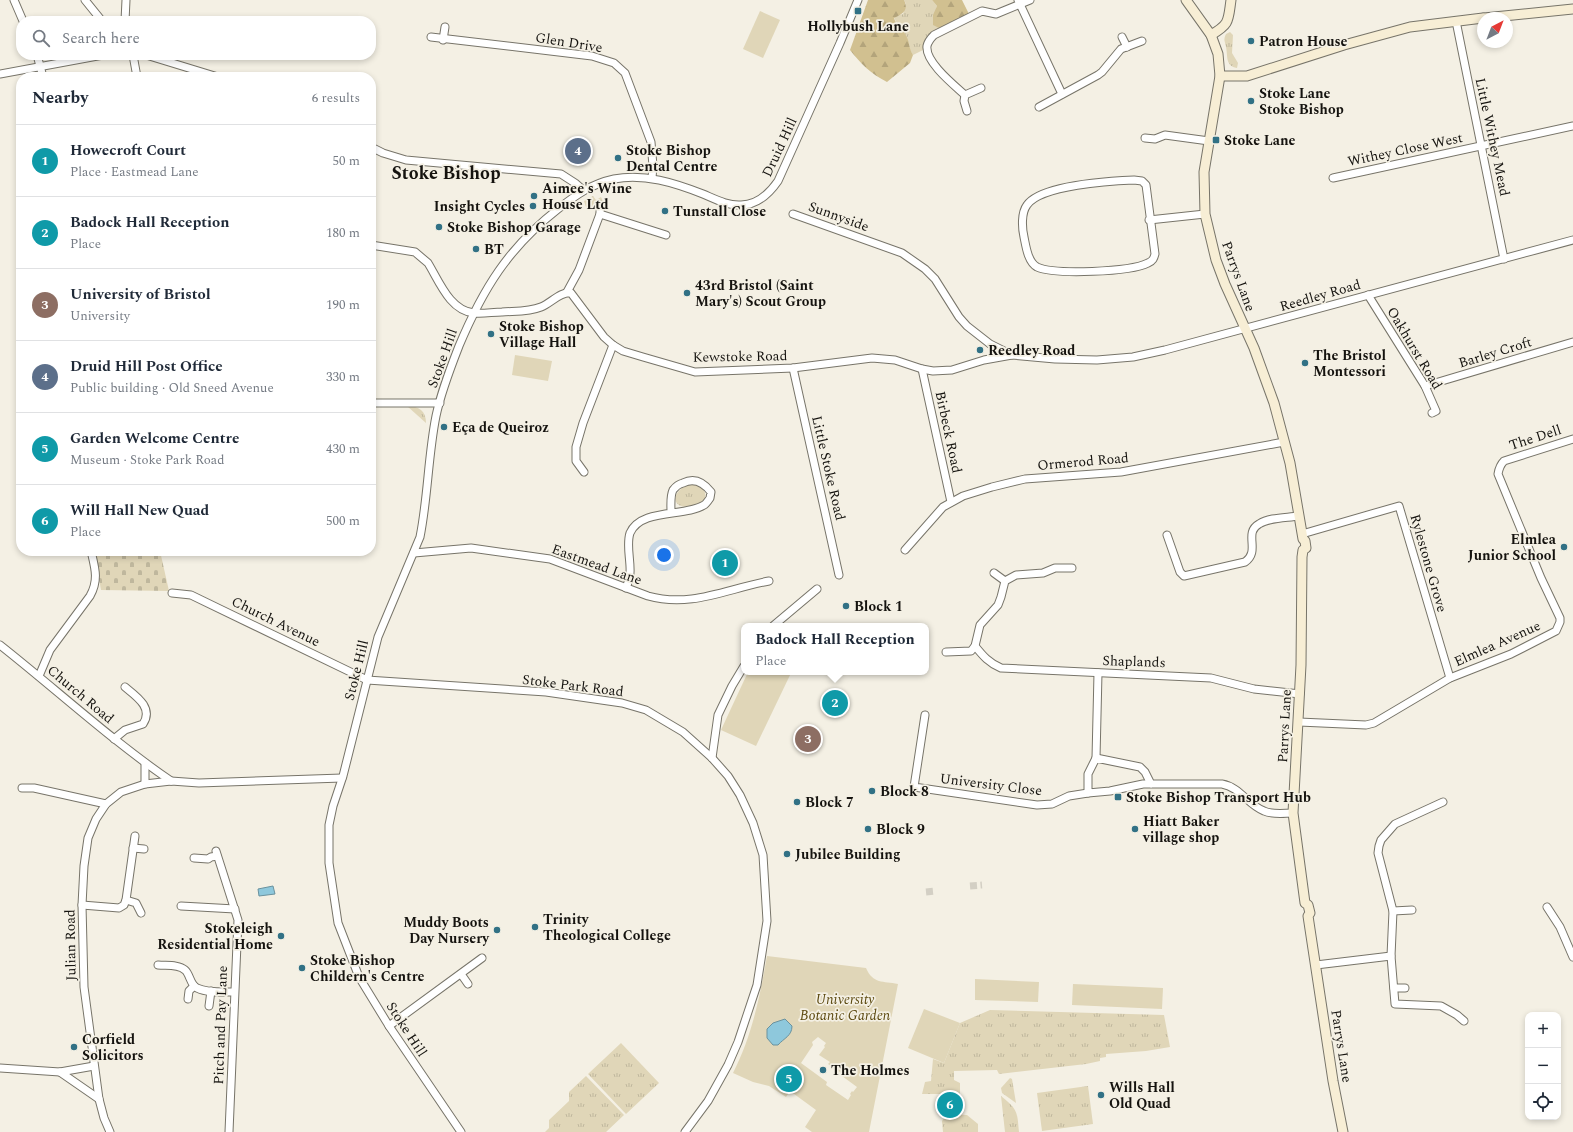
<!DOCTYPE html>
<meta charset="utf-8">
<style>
:root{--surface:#fff;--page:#f2f2f3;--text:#1f2937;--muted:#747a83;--line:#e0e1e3;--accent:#d93025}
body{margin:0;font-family:Spectral,serif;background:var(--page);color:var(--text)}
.controls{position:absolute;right:12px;bottom:12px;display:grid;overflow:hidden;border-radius:8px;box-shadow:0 2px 6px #0003}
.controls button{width:36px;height:36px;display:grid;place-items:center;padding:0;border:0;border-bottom:1px solid var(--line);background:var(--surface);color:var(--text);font:20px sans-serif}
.compass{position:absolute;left:1477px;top:12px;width:36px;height:36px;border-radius:50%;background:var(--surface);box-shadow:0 2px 6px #0003;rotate:42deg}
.you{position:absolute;left:664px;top:555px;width:14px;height:14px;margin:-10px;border:3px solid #fff;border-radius:50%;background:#1a73e8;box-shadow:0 0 0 6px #1a73e833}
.badge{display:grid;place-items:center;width:26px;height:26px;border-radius:50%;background:var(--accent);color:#fff;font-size:13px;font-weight:700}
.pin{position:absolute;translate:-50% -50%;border:2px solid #fff;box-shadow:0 1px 4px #0006}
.popup{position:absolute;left:741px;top:623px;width:188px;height:52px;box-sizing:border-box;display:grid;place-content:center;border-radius:8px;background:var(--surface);filter:drop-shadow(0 1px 3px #0005);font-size:13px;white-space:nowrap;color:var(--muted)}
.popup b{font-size:15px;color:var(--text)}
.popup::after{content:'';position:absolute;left:50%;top:100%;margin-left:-8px;border:8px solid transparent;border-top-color:var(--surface)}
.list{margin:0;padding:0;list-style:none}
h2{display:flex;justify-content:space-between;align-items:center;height:52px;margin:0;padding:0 16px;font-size:17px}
h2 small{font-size:13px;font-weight:400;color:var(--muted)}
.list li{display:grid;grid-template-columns:26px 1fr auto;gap:12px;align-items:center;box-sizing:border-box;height:72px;padding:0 16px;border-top:1px solid var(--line)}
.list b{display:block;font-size:15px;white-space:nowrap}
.list p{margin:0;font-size:13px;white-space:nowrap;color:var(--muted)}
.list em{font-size:13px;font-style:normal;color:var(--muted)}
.icon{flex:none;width:22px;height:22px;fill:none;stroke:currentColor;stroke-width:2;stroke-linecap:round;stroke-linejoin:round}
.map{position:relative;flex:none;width:1573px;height:1132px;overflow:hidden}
.search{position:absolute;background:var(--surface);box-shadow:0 2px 6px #0003;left:16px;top:16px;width:360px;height:44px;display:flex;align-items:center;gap:10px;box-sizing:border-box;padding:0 14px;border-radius:16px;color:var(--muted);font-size:15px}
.panel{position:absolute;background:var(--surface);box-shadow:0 2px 6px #0003;left:16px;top:72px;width:360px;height:484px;border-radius:16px}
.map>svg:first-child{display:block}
.grass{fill:url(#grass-tufts)}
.forest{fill:url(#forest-firs)}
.cemetery{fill:url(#cemetery-stones)}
.garden{fill:#e0d6b8;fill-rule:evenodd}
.water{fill:#8ec8dc;stroke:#6a929e}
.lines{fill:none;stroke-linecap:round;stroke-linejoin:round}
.street-tunnel{stroke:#d3cfc4;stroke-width:7;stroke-dasharray:7 3.5;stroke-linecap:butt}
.street-casing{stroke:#777469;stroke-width:9}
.secondary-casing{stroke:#777469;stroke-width:11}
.street{stroke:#fff;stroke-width:7}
.secondary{stroke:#f7eed5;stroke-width:9}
.poi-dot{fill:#317185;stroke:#f4f0e4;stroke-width:1.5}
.labels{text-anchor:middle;stroke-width:3.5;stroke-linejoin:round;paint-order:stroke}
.poi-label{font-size:14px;font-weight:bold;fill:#15130f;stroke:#f4f0e4;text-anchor:start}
.street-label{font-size:14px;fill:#15130f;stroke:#f4f0e4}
.park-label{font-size:14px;font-style:italic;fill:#5b480e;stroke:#f4f0e4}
.district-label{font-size:18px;font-weight:bold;fill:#15130f;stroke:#f4f0e4}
</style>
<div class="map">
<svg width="1573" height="1132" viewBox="0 0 1573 1132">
<defs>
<pattern id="grass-tufts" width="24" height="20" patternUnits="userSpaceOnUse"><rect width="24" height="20" fill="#e0d6b8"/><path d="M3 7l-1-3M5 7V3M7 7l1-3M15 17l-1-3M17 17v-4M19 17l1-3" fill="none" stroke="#bfb79d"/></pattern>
<pattern id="forest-firs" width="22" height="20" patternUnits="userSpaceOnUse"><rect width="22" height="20" fill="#d1c090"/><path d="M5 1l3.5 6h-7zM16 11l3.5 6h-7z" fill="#b3a47b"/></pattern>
<pattern id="cemetery-stones" width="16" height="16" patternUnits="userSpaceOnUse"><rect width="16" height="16" fill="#e0d6b8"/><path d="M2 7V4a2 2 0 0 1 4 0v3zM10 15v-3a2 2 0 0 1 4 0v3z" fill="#bfb79d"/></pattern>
</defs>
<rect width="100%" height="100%" fill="#f4f0e4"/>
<g class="grass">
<path d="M904,0H932L937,6L933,20L941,29C931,34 923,37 923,50L913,55C908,48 908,39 903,31C900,25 896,24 894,17L903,14L906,4Z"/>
<path d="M1230,32L1233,35L1232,53L1238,63L1237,68C1225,66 1228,56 1226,47C1225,41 1223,40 1226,34Z"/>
<polygon points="593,196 596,200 601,197 604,203 596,203 596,206 587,210 584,201"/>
<path d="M407,406C419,406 426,411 426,423Z"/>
<path d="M693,484C701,486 707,490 705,499C701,503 697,505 691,506C669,511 671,487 693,484Z"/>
<polygon points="990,1010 1164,1015 1170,1047 1146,1051 1106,1054 1106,1057 1100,1058 1100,1061 1086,1064 999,1074 997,1070 954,1071 954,1080 960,1083 960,1094 922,1094 925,1082 931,1081 933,1059 944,1063 960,1023"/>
<polygon points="621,1043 659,1083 626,1114 588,1074"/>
<polygon points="586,1076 624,1115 606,1132 545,1132 549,1128 549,1120 569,1101 569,1092"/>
<polygon points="1010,1078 1012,1079 1016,1103 1002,1093 1001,1088"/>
<polygon points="1088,1086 1093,1124 1042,1131 1037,1093"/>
<path d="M1001,1096C1018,1110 1017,1111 1019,1132H1005Z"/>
<polygon points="947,1114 967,1115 978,1124 978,1132 943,1132 942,1121"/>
</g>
<g class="forest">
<path d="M868,0H904C909,10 903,14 894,18C896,25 902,27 905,34C910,41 908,47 913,55L910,63L887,82C871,74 860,63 850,50Z"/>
<polygon points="932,0 962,0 969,14 941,29 933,25 933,15 937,6"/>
</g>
<polygon class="cemetery" points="94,551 160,551 169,591 101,590"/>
<g class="garden">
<polygon points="760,11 780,20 763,58 743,49"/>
<polygon points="515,355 552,361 548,381 512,375"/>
<polygon points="748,672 791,673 756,746 721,730"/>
<path d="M767,956L866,968C873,984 883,981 898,984L869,1132H812L805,1127L816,1110L790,1091L786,1097L769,1086L753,1082L733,1073C752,1036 760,996 767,956ZM818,1037L826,1043L824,1046L825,1047L819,1055L830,1062L828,1064L843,1074L842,1076L857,1087L853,1092L852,1091L850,1094L851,1095L848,1100L826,1085L827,1082L801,1063L813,1045L812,1042Z"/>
<polygon points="975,979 1039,982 1038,1002 975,1000"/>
<polygon points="1073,984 1163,988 1162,1009 1072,1005"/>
<polygon points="924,1009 960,1023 944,1063 908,1048"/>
</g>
<g class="water">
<polygon points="273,886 275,894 259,896 258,889"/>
<path d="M785,1019L792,1026C792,1036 784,1038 778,1045H773L767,1038V1029L773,1023Z"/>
</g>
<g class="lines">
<g class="street-tunnel">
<polyline points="970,886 982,885"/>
<polyline points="926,892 936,891"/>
</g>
<g class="street-casing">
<g id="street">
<polyline points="14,0 23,21"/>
<polyline points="85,0 102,21"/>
<polyline points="1018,0 1062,94"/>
<polyline points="125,21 126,0"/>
<polyline points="1456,21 1504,259"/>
<polyline points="431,37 592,56 614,63 625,73 651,142 653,166 652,178"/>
<polyline points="1122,37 1127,47"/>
<polyline points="443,40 445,27"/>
<polyline points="37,55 43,77"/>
<polyline points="133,55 137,77"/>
<polyline points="146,55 218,77"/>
<polyline points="0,74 103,55"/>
<path d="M965,95C954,85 925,62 927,46C928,41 931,38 934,35L982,11L996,14L1030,0"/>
<polyline points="1039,107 1098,75 1102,72 1121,49 1142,41"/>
<polyline points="967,111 964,101 965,95 981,88"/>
<polyline points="1145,138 1155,139 1165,135 1209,141"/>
<polyline points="371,147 383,153 406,160 561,174 575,183 583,190"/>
<polyline points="1333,178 1573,126"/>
<path d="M1134,180L1142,181L1146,185L1155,254C1154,258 1153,261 1148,263C1130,272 1055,275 1037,267C1028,262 1026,247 1024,237C1022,228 1021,213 1027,205C1041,185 1111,181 1134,180Z"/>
<polyline points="600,214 666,235"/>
<polyline points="793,214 902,253 925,269 935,279 959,317 967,326 990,344 1012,355 1055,359 1097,360 1133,357 1165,350 1573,240"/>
<polyline points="1149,220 1205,214"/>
<path d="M371,245L415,252L428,263C439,281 450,311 474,313C483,314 493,312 502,312C515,311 529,312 541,307C551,303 561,291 571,293L604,337L613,345L623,351L643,357L695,372L793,368L872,358L895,360L922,369L933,371L952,370L984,360L1012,355"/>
<polyline points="567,292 579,270 600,214 600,205"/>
<polyline points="1368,295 1425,386 1436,411 1432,413"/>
<polyline points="793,368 839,575"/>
<polyline points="922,369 951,502"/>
<polyline points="1425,386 1573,342"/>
<polyline points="371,403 440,403"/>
<polyline points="584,472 576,461 576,447 583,423 613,345"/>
<polyline points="1302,534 1399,506 1450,678"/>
<path d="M1167,535L1180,572L1184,576L1245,562C1261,551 1243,533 1259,524C1270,517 1286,518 1299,516"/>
<polyline points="905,550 943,507 963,496 992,487 1025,479 1121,472 1284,442"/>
<path d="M414,553L471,548L550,559L648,596C691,608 726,589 769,581"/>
<path d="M1072,568H1055L1043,573L1016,575L1005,581L1001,597L998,605L980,625L975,646C983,656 989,663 1001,668L1211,678L1254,689L1300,694"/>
<polyline points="994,573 1005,581"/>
<path d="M626,588C628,583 630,578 630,573C631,561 626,545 630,533C641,508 685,517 704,505C706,504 708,501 710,498L711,492C704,483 695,477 683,483C679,484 676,486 673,490C670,496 671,505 671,512"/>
<polyline points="172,593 191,595 367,680 546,692 622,703 646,710 683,732 712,758 728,776 740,795 753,823 763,855 767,921 757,985 738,1042 728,1065 708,1101 685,1132"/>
<polyline points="773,626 817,589"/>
<path d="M0,645C57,690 111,740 171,781"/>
<polyline points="946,652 971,651 975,646"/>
<path d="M39,676L50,650L90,596C99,580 95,568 91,551"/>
<polyline points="925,715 914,787 1037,805 1052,804 1069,796 1088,793"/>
<path d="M1299,722L1366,725L1374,723L1450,678L1511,654L1556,631L1560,622V618L1541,578L1498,474C1499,468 1500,465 1504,461L1573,439"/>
<path d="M114,739L125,730L143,724C154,708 136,696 125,687"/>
<polyline points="712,758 718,715 732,686 744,666"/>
<polyline points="1096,758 1098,673"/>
<polyline points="145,763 145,784"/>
<path d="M1151,784L1145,772L1140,767L1096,758L1088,774V793L1110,791L1143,784H1222C1240,787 1248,805 1264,811C1273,815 1284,813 1293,813"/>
<polyline points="22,788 34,788 106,804"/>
<polyline points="1443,802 1395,824 1381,840 1379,846 1378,853 1393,911 1391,956 1395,1004 1441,1006 1457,1015 1464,1021"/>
<polyline points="133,848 144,849"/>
<polyline points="216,851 238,920 229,1132"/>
<polyline points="194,858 208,859 211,857 217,856"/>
<polyline points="126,900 136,903 141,913"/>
<polyline points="82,905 119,908 124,905 126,900 135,836"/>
<polyline points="181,906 235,909"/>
<polyline points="1547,907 1560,927 1573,957"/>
<polyline points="1393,911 1412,910"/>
<path d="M158,965C166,966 178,964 185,970C190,974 190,985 197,988C207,993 222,992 234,992"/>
<polyline points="1316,965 1391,956"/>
<polyline points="461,974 468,984"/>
<polyline points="1394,988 1405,988"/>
<polyline points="188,999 189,991 194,986"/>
<polyline points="209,1006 211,991"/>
<polyline points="389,1026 482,958"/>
<polyline points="0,1068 60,1072 94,1066"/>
<polyline points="60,1072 99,1099"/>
<polyline points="110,1132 104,1118 99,1099 84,987 82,905 84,866 88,838 96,819 106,804 121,792 145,784 171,781 199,783 342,778"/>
<path d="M461,1132L389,1026L359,977L338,923L329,863V825L333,806L343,776L378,637L420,537C428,497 428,456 436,416C441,392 450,369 459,346C483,289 508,248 558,209C576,195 591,184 614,179C644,173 675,183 703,194C715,199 728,206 741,205C757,205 769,194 778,181L840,43L858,0"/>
</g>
</g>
<g class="secondary-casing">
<g id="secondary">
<polyline points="1186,0 1211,35 1218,54 1220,76 1204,172 1205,214 1216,260 1225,284 1254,348 1274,403 1290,463 1303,539 1305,541 1306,548 1303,550 1302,557 1301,665 1293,813 1305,903 1308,905 1310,913 1308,916 1333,1081 1343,1132"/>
<polyline points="1484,18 1573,9"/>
<path d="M1211,35C1230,24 1228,21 1231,0"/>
<polyline points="1220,76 1247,76 1344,45 1410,27 1483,18"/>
</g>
</g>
<use href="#street" class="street"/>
<use href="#secondary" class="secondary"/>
</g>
<g class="poi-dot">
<rect x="854" y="7" width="8" height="8" rx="2"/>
<circle cx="1251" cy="41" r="4"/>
<circle cx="1251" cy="101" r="4"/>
<rect x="1212" y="136" width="8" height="8" rx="2"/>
<circle cx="618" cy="158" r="4"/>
<circle cx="534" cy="196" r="4"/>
<circle cx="533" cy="206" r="4"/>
<circle cx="665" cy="211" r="4"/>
<circle cx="439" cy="227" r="4"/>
<circle cx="476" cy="249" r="4"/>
<circle cx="687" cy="293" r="4"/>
<circle cx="491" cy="334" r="4"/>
<circle cx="980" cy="350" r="4"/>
<circle cx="1305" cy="363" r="4"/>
<circle cx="444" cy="427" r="4"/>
<circle cx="1564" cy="547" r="4"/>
<circle cx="846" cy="606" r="4"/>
<circle cx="872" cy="791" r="4"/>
<rect x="1114" y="793" width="8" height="8" rx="2"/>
<circle cx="797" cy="802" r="4"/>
<circle cx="868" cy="829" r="4"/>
<circle cx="1135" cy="829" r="4"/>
<circle cx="787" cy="854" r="4"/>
<circle cx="535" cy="927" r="4"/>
<circle cx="497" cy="930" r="4"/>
<circle cx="281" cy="936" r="4"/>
<circle cx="302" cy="968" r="4"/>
<circle cx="74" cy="1047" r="4"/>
<circle cx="823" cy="1070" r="4"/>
<circle cx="1101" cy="1095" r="4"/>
</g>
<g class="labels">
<g class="poi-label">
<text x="858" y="31" text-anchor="middle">Hollybush Lane</text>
<text x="1259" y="46">Patron House</text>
<text x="1259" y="98">Stoke Lane<tspan x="1259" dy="16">Stoke Bishop</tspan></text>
<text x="1224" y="145">Stoke Lane</text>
<text x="626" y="155">Stoke Bishop<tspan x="626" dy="16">Dental Centre</tspan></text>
<text x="542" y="193">Aimee's Wine<tspan x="542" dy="16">House Ltd</tspan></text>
<text x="525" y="211" text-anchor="end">Insight Cycles</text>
<text x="673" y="216">Tunstall Close</text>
<text x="447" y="232">Stoke Bishop Garage</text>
<text x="484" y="254">BT</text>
<text x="695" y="290">43rd Bristol (Saint<tspan x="695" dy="16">Mary's) Scout Group</tspan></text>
<text x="499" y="331">Stoke Bishop<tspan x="499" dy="16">Village Hall</tspan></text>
<text x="988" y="355">Reedley Road</text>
<text x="1313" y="360">The Bristol<tspan x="1313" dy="16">Montessori</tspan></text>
<text x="452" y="432">Eça de Queiroz</text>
<text x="1556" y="544" text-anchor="end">Elmlea<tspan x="1556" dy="16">Junior School</tspan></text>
<text x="854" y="611">Block 1</text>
<text x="880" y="796">Block 8</text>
<text x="1126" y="802">Stoke Bishop Transport Hub</text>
<text x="805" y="807">Block 7</text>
<text x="1143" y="826">Hiatt Baker<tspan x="1143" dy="16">village shop</tspan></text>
<text x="876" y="834">Block 9</text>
<text x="795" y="859">Jubilee Building</text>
<text x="543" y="924">Trinity<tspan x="543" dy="16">Theological College</tspan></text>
<text x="489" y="927" text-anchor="end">Muddy Boots<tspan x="489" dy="16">Day Nursery</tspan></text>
<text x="273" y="933" text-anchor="end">Stokeleigh<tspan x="273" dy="16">Residential Home</tspan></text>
<text x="310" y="965">Stoke Bishop<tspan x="310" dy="16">Childern's Centre</tspan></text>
<text x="82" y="1044">Corfield<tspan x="82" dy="16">Solicitors</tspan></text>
<text x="831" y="1075">The Holmes</text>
<text x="1109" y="1092">Wills Hall<tspan x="1109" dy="16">Old Quad</tspan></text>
</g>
<g class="street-label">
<text transform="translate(569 42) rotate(9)" y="5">Glen Drive</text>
<text transform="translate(1493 137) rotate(78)" y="5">Little Withey Mead</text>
<text transform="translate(779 147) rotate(-65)" y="5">Druid Hill</text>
<text transform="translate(1405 149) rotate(-12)" y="5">Withey Close West</text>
<text transform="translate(839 216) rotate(20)" y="5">Sunnyside</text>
<text transform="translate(1239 276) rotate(70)" y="5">Parrys Lane</text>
<text transform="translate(1320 295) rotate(-16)" y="5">Reedley Road</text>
<text transform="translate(1415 348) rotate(59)" y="5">Oakhurst Road</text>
<text transform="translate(1495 352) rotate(-17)" y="5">Barley Croft</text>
<text transform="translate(740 356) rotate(-1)" y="5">Kewstoke Road</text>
<text transform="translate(442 358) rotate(-70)" y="5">Stoke Hill</text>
<text transform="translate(949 432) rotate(78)" y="5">Birbeck Road</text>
<text transform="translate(1535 437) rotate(-18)" y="5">The Dell</text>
<text transform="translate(1083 461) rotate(-5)" y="5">Ormerod Road</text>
<text transform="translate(829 468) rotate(77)" y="5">Little Stoke Road</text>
<text transform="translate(1429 563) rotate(74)" y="5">Rylestone Grove</text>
<text transform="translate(597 564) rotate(20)" y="5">Eastmead Lane</text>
<text transform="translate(276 621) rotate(26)" y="5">Church Avenue</text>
<text transform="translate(1497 643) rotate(-24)" y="5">Elmlea Avenue</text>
<text transform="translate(1134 661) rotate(2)" y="5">Shaplands</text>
<text transform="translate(356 670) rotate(-76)" y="5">Stoke Hill</text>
<text transform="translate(573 685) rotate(7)" y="5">Stoke Park Road</text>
<text transform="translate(81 694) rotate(40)" y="5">Church Road</text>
<text transform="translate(1284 726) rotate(-87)" y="5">Parrys Lane</text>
<text transform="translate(991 784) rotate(7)" y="5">University Close</text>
<text transform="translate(70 945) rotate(-91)" y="5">Julian Road</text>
<text transform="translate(220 1025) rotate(-88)" y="5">Pitch and Pay Lane</text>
<text transform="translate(407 1029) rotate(57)" y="5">Stoke Hill</text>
<text transform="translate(1342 1046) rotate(81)" y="5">Parrys Lane</text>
</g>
<g class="park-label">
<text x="845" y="1004">University<tspan x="845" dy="16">Botanic Garden</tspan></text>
</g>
<g class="district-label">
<text x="446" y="179">Stoke Bishop</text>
</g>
</g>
</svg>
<div class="controls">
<button>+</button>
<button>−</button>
<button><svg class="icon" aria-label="locate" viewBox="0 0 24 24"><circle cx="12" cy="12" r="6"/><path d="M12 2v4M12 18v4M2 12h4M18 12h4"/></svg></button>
</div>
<svg class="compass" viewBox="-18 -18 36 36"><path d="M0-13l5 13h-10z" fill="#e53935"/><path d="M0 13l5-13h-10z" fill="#747a83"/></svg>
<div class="you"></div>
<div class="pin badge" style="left:725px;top:563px;background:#0f9aa8">1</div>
<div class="pin badge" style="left:835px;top:703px;background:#0f9aa8">2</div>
<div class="popup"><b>Badock Hall Reception</b>Place</div>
<div class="pin badge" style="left:808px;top:739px;background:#8d6e63">3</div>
<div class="pin badge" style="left:578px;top:151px;background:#5c6f8a">4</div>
<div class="pin badge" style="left:789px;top:1079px;background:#0f9aa8">5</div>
<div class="pin badge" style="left:950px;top:1105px;background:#0f9aa8">6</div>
<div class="search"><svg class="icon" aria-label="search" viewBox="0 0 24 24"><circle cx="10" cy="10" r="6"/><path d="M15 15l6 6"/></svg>Search here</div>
<section class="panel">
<h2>Nearby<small>6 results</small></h2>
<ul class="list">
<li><span class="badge" style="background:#0f9aa8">1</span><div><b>Howecroft Court</b><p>Place · Eastmead Lane</p></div><em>50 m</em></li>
<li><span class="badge" style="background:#0f9aa8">2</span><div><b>Badock Hall Reception</b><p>Place</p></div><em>180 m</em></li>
<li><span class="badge" style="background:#8d6e63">3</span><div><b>University of Bristol</b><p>University</p></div><em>190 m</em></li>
<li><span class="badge" style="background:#5c6f8a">4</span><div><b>Druid Hill Post Office</b><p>Public building · Old Sneed Avenue</p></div><em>330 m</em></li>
<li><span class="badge" style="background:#0f9aa8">5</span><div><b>Garden Welcome Centre</b><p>Museum · Stoke Park Road</p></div><em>430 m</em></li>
<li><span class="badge" style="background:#0f9aa8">6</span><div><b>Will Hall New Quad</b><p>Place</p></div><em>500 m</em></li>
</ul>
</section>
</div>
